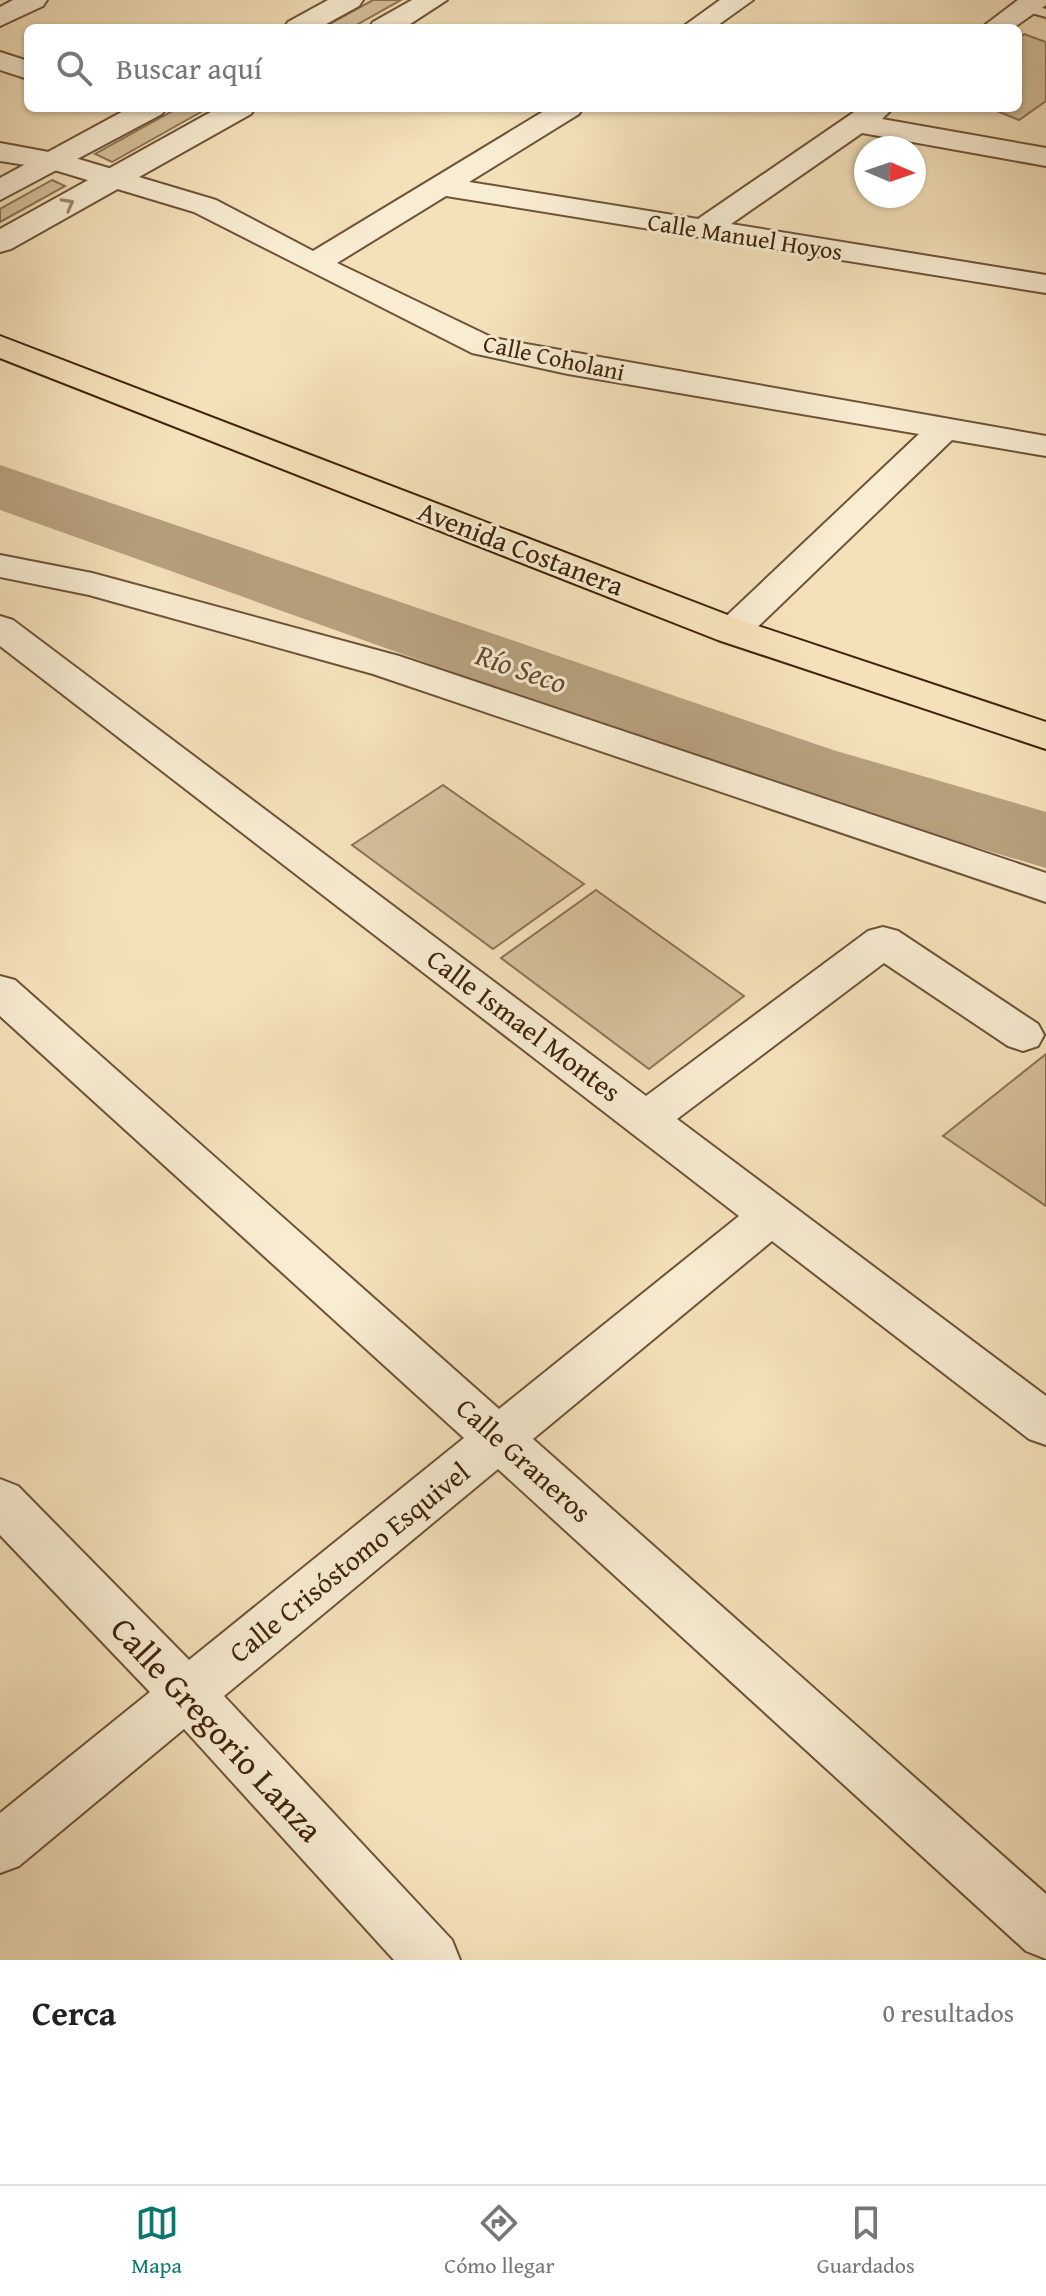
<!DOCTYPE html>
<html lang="es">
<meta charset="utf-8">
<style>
:root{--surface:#fff;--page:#f2f2f2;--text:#222;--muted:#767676;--line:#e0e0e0;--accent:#0f766e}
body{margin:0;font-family:"Gentium Book Plus",serif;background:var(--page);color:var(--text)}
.compass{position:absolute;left:854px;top:136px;width:72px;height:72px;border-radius:50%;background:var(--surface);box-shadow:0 2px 6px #0004;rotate:92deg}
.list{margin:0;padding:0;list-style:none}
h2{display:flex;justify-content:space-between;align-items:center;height:104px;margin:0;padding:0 32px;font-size:34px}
h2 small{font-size:26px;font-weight:400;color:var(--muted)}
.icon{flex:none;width:44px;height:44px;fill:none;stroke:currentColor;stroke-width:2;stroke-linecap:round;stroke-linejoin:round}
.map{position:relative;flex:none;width:1046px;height:1960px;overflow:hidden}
.search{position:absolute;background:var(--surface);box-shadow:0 2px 6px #0004;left:24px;right:24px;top:24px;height:88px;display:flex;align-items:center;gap:20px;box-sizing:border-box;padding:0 28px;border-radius:12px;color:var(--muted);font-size:30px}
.sheet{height:224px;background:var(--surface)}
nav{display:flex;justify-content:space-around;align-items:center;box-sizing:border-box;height:112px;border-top:2px solid var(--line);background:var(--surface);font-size:22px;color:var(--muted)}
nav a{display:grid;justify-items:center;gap:4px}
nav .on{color:var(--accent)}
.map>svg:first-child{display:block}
.green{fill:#d6c19c;stroke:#8c7254;stroke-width:2}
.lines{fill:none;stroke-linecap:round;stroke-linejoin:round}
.river{fill:#b7a17e;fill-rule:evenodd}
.service-casing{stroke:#6e5337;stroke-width:4}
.minor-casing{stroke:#6e5337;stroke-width:4}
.tertiary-casing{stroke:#6e5337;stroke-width:4}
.primary-casing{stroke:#41240b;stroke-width:4}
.service{fill:#f8ecd2;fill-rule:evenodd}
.minor{fill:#f8ecd2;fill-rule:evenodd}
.tertiary{fill:#f8ecd2;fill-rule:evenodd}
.primary{fill:#f4e1ba;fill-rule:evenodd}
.oneway{stroke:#9c886e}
.labels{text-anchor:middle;stroke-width:6;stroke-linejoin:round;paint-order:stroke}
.far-street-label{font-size:24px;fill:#41240b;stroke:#f8ecd2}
.street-label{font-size:28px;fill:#41240b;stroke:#f8ecd2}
.water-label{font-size:30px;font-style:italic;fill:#644a2e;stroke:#f8ecd2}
.near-street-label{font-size:34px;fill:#41240b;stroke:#f8ecd2}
</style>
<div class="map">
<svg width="1046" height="1960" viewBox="0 0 1046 1960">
<rect width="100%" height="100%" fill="#f4e1ba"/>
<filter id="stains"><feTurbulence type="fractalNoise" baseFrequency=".0025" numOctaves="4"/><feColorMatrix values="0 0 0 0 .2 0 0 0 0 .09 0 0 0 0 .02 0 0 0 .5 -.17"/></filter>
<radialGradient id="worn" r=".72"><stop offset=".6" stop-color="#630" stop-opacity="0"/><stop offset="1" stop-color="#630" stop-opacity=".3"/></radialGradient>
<g class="green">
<polygon points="373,0 401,0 351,28 322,28"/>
<polygon points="1024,34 1046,42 1046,101 1019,120 990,108 1018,108 1018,38"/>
<polygon points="178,108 208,108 112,162 95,154"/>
<polygon points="52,180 65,186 0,222 0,209"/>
<polygon points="443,785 584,884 493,949 352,845"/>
<polygon points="596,890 744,996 649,1069 501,958"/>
<polygon points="1046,1054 1046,1206 943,1136"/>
</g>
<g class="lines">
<polygon class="river" points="0,465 833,750 1046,812 1046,868 777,788 0,510"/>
<g class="service-casing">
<polygon id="service" points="1026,3 1046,9 1046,17 1021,10 1021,4"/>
</g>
<g class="minor-casing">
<g id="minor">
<polygon points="13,0 47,0 43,6 0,26 0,7"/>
<polygon points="720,0 753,0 714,28 681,28"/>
<polygon points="1018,0 1046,0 1046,5 1013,28 981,28"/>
<polygon points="0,52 28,61 28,79 0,70"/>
<polygon points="549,108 583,108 579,114 469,182 698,219 860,108 893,108 882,119 1046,148 1046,166 862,133 731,224 1046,275 1046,293 446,196 337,263 493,338 1046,436 1046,456 952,440 745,639 732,643 719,639 714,631 719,623 919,434 568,374 472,353 194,212 51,169 0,161 0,143 65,155 216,200 313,251"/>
<polygon points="0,555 92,573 399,656 1046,873 1046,902 373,674 89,595 0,577"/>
<polygon points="0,616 13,620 646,1096 868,931 883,927 898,931 1038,1024 1044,1035 1038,1046 1023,1051 1008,1046 884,963 677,1119 1046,1396 1046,1445 1029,1439 772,1241 533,1439 1046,1894 1046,1959 1026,1951 498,1469 224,1696 452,1940 460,1960 394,1960 184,1729 19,1866 0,1873 0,1813 150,1692 0,1535 0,1479 18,1486 189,1660 464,1438 0,1016 0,976 15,980 499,1409 739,1216 0,646"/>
</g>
</g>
<g class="tertiary-casing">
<g id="tertiary">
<polygon points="328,0 363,0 359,6 319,28 284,28 288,22"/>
<polygon points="412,0 447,0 404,28 369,28 373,22"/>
<polygon points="129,108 166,108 162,114 0,200 0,178"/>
<polygon points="218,108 255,108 251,114 11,249 0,252 0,229"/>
</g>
</g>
<g class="primary-casing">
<polygon id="primary" points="0,336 746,622 1046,722 1046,749 718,640 0,358"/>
</g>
<use href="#service" class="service"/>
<use href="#minor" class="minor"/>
<use href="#tertiary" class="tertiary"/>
<use href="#primary" class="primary"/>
</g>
<defs><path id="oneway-chevron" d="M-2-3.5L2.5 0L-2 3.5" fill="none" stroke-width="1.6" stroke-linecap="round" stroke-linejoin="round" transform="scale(2)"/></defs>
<use class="oneway" href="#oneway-chevron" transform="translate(68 204) rotate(-29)"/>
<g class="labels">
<g class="far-street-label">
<text transform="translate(745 237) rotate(9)" y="8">Calle Manuel Hoyos</text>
<text transform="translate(554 358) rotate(12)" y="8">Calle Coholani</text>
</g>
<g class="street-label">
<text transform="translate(521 548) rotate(21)" y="10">Avenida Costanera</text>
<text transform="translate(524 1025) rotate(37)" y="10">Calle Ismael Montes</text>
<text transform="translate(524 1460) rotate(42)" y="10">Calle Graneros</text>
<text transform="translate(349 1562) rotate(-39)" y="10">Calle Crisóstomo Esquivel</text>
</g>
<g class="water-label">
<text transform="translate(521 669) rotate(19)" y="10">Río Seco</text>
</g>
<g class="near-street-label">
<text transform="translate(217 1729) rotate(47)" y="12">Calle Gregorio Lanza</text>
</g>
</g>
<rect width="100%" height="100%" filter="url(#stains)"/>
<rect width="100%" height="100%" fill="url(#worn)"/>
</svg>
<svg class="compass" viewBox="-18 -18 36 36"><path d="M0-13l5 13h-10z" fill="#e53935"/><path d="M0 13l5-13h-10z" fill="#767676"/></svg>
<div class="search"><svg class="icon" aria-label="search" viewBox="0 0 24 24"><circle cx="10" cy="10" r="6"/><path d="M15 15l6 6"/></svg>Buscar aquí</div>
</div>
<section class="sheet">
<h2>Cerca<small>0 resultados</small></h2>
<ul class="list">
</ul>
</section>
<nav>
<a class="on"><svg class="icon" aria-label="map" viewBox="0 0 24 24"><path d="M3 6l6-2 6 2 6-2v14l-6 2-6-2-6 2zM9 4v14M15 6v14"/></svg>Mapa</a>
<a><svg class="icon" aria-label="directions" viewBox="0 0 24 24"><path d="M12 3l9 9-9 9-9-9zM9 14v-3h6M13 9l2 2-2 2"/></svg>Cómo llegar</a>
<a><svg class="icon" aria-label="saved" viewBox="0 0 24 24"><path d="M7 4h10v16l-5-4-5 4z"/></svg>Guardados</a>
</nav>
